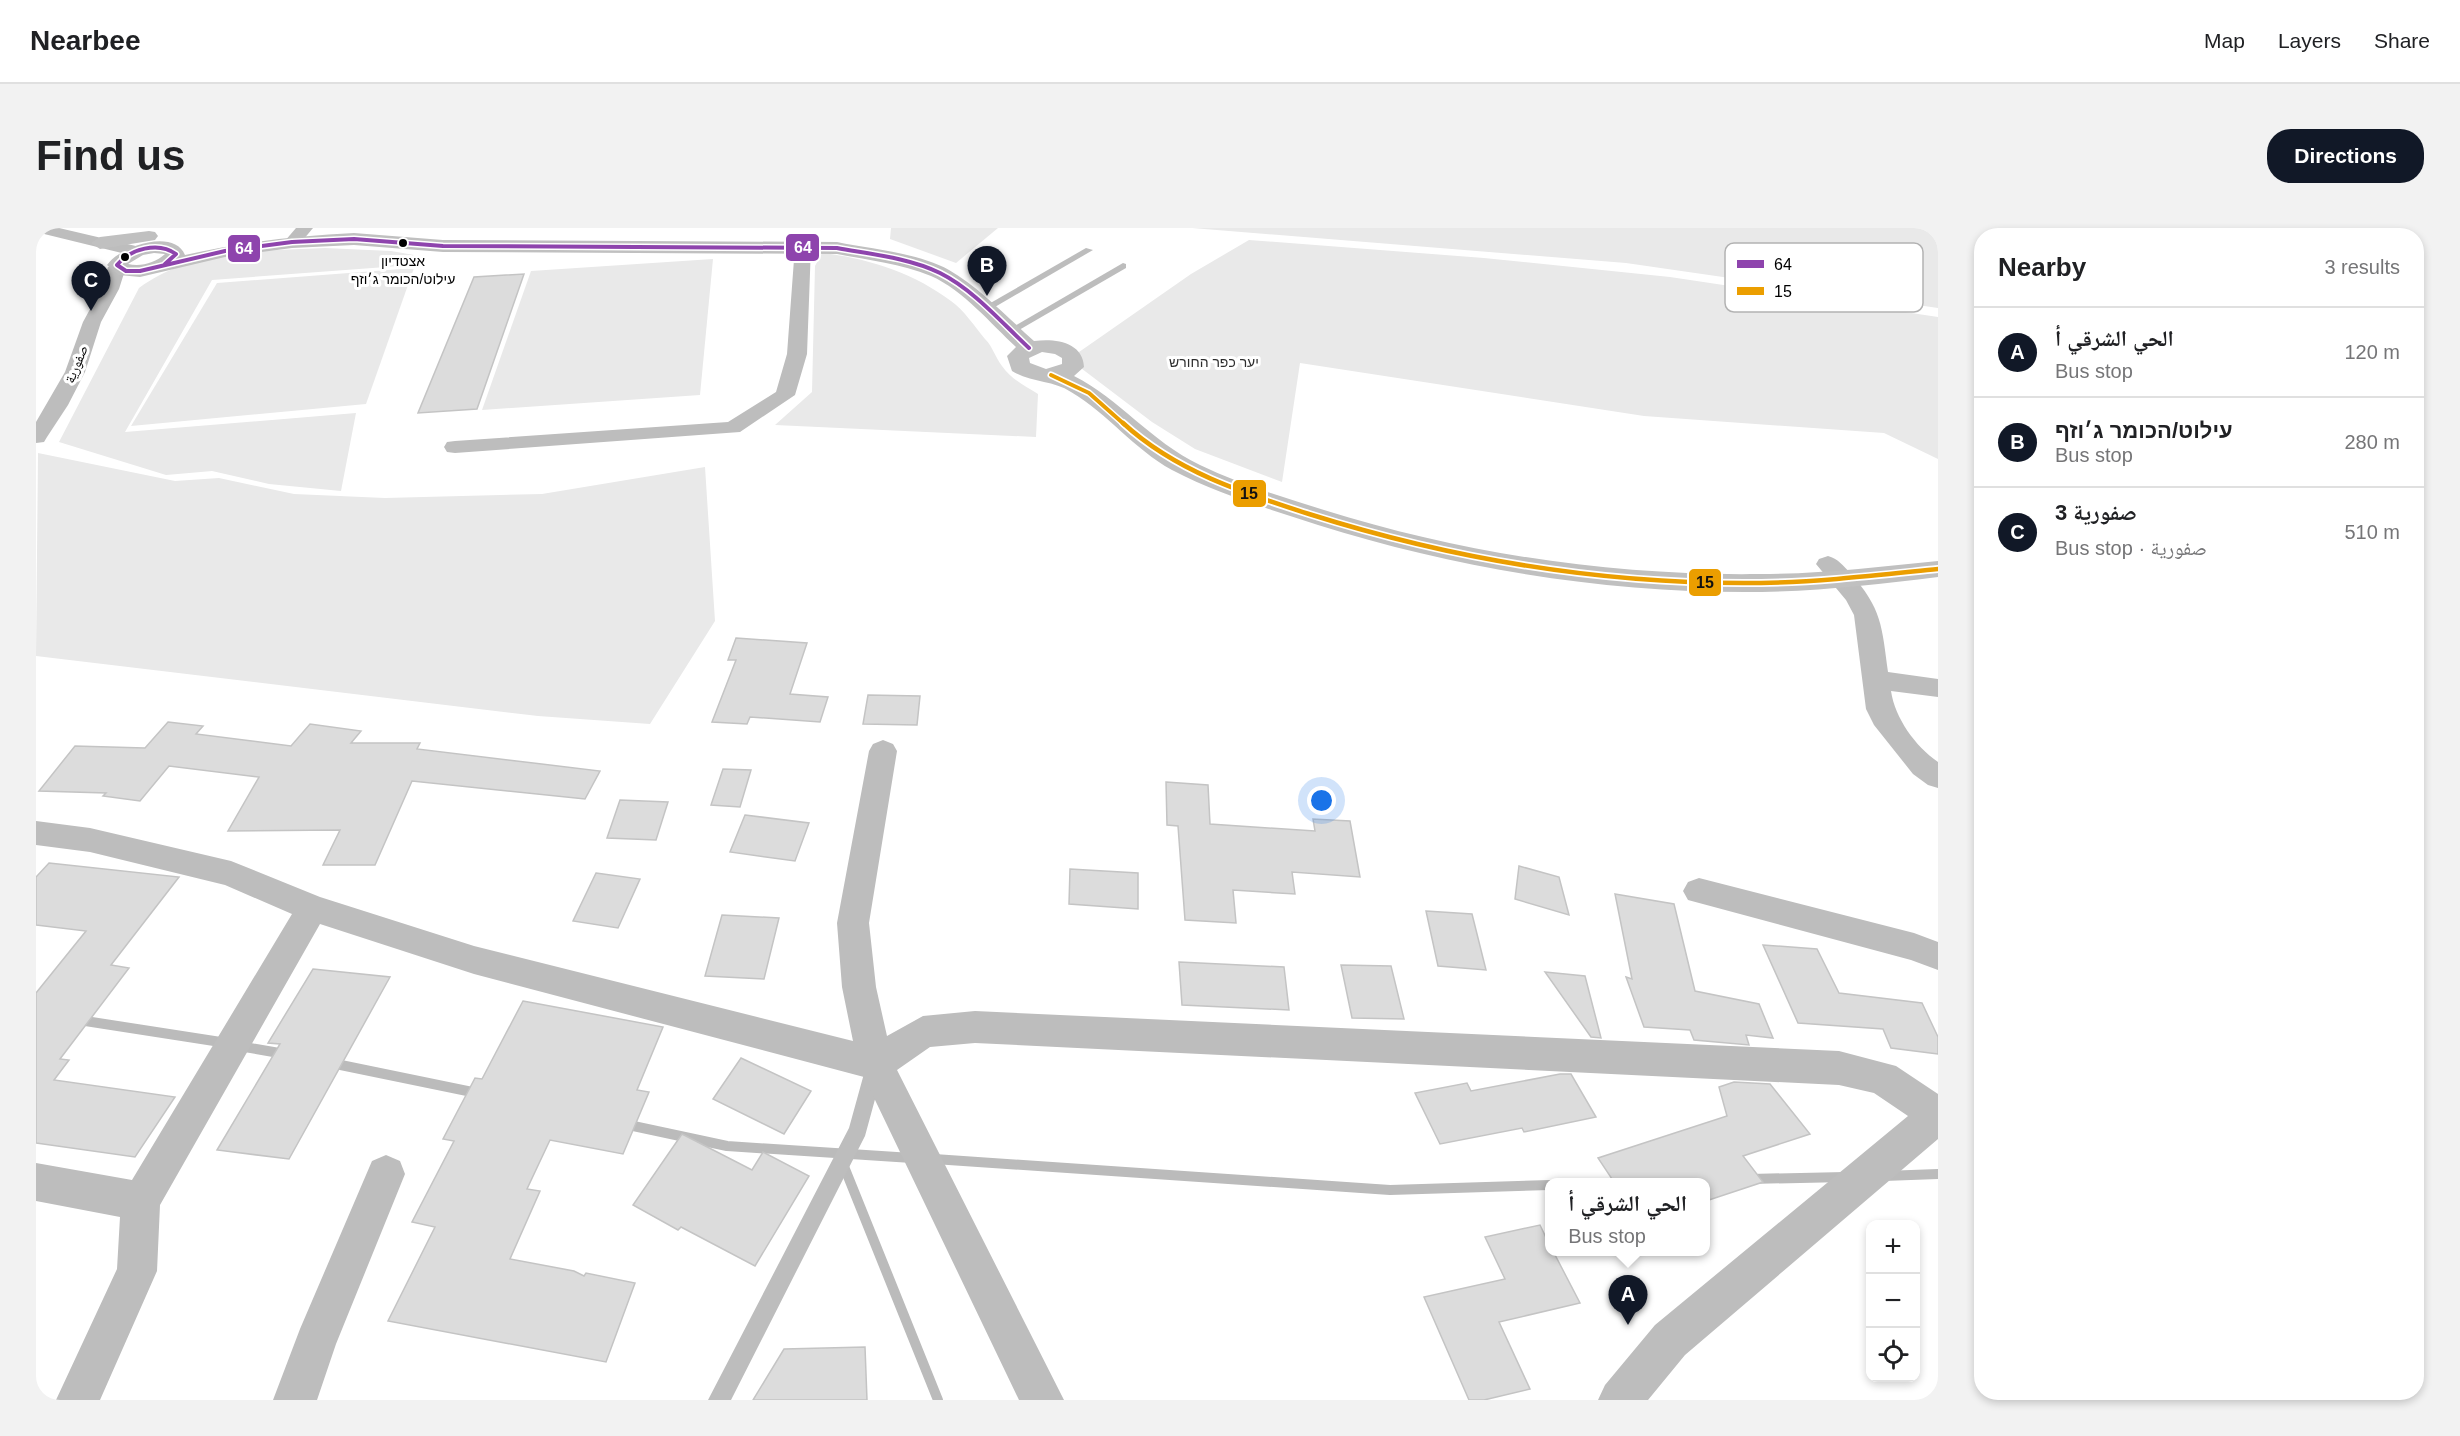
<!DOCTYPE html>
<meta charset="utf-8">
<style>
:root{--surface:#fff;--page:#f2f2f2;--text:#202124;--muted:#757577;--line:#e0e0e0;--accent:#111827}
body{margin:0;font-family:Helvetica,"Noto Naskh Arabic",Heebo,sans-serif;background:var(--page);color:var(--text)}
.controls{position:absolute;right:18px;bottom:18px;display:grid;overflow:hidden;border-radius:12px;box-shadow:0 3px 9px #0003}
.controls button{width:54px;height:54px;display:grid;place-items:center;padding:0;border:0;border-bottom:2px solid var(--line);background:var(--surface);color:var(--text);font:30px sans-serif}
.you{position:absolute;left:1286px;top:573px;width:21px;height:21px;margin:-15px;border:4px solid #fff;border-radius:50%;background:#1a73e8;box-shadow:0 0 0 9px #1a73e833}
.badge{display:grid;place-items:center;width:39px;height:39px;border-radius:50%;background:var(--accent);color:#fff;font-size:20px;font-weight:700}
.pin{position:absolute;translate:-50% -50px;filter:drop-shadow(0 2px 3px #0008)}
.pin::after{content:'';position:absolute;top:32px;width:21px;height:18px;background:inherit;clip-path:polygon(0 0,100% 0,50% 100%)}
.popup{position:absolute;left:1509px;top:950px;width:165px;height:78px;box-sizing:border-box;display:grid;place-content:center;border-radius:12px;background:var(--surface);filter:drop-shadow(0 2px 4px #0005);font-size:20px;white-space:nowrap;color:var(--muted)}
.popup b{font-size:22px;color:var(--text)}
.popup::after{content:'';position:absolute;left:50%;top:100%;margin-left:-12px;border:12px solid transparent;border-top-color:var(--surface)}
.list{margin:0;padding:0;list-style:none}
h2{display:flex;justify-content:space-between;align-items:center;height:78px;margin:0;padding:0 24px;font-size:26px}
h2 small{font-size:20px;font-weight:400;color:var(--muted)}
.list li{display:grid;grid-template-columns:39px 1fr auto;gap:18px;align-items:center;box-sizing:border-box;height:90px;padding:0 24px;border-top:2px solid var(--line)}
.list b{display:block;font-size:22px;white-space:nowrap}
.list p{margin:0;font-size:20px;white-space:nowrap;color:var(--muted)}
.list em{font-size:20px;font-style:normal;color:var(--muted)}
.icon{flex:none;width:33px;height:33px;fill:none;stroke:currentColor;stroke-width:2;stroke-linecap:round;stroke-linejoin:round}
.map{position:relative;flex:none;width:1902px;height:1172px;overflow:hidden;border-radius:24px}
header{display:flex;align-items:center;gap:36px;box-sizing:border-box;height:84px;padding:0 30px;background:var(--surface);border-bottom:2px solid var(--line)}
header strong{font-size:28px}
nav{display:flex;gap:33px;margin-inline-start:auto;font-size:21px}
.intro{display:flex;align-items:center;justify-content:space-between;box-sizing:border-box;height:144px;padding:0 36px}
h1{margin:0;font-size:42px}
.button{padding:15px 27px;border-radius:24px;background:var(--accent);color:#fff;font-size:21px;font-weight:700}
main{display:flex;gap:36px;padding:0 36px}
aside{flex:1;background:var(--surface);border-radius:24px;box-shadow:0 3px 9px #0003}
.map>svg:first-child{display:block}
.green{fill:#e9e9e9}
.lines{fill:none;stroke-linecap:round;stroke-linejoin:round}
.stream{stroke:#bbb;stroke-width:10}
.building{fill:#dcdcdc;stroke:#c4c4c4;stroke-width:1.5}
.lane{fill:#bdbdbd;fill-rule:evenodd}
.street{fill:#bdbdbd;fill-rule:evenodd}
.secondary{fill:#c0c0c0;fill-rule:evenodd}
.bus-1-casing{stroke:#fff;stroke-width:7}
.bus-2-far1-casing{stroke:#fff;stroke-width:7}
.bus-2-casing{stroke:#fff;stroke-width:8}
.bus-1{stroke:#8e44ad;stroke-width:4}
.bus-2-far1{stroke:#eb9e00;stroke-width:4}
.bus-2{stroke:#eb9e00;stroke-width:4.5}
.bus-dot{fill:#000;stroke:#fff;stroke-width:2}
.labels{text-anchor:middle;stroke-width:6;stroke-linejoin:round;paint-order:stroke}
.bus-label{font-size:14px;fill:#000;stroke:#fff}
.far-park-label{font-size:14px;fill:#2e2e2e;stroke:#fff}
.far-street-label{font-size:14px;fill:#000;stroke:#fff}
.key{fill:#fff;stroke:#b2b2b2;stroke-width:1.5}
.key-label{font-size:16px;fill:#000}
.line-badge{stroke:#fff;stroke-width:2}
.badge-label{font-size:16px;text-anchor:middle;font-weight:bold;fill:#fff}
.pale-badge-label{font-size:16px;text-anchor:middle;font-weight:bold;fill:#111}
</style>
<header>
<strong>Nearbee</strong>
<nav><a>Map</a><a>Layers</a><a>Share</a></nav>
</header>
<div class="intro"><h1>Find us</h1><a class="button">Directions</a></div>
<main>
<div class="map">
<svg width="1902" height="1172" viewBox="0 0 1902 1172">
<rect width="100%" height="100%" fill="#fff"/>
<g class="green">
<polygon points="855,0 962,0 920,35 854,11"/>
<polygon points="1156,0 1902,0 1902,80 1590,35"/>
<polygon points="1213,12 1448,30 1634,49 1902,89 1902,231 1848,205 1608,188 1264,135 1246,254 1159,221 1116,194 1033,131 1155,46"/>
<path d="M289,20L355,23L378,27L377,37L176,52L89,204L320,185L305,263L233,256L176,243L130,247L23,214L103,60C156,21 226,23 289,20Z"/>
<path d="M786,25C831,30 878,45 915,73C928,82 939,99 949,111C957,119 959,129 966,138C975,151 989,158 1002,166L1000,209L739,197L776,164L779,38Z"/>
<polygon points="677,31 664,167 446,182 495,43"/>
<polygon points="378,40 330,176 95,198 181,55"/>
<polygon points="2,225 139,253 183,250 258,266 349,270 506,266 669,239 679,393 614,496 502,488 0,428"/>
</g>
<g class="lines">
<g class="stream">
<polyline points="43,792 191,815"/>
<polyline points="203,818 249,826"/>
<polyline points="295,835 441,865"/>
<polyline points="588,896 691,918 876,930"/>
<polyline points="898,931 1354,962 1514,957"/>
<polyline points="807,936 902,1172"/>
<polyline points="1848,948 1902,946"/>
<polyline points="1714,951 1809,949"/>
<polyline points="1608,954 1635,954"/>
</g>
</g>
<g class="building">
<polygon points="488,46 441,181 382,185 438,49"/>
<polygon points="700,410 771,415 754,466 792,469 784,494 714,489 711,496 676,494 700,432 692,432"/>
<polygon points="832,467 884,468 881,497 827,496"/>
<polygon points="132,494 167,498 160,506 255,518 274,496 325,503 315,515 384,515 381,521 564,543 549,571 376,553 339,637 287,637 304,602 192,603 223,549 133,538 104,573 67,568 70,565 3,563 39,518 109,520"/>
<polygon points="687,541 715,542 704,579 675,577"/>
<polygon points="1130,554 1172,557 1174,596 1279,603 1277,591 1314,593 1324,649 1256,644 1259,666 1197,662 1200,695 1149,692 1142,598 1131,597"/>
<polygon points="584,572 632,574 620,612 571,610"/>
<polygon points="709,587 773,595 759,633 694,624"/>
<polygon points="13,635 143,649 75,737 93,740 24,831 33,832 18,852 139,869 99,929 0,915 0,765 50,703 0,697 0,649"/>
<polygon points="1483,638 1523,649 1533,687 1479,671"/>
<polygon points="1034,641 1102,645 1102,681 1033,676"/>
<polygon points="560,645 604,651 582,700 537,693"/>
<polygon points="1579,666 1638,676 1659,763 1723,776 1737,810 1710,807 1713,817 1658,812 1654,802 1608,799 1590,749 1596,751"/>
<polygon points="1390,683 1436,686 1450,742 1402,738"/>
<polygon points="686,687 743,690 728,751 669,748"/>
<polygon points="1727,717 1781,721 1803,765 1886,775 1902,809 1902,826 1855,820 1847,801 1762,795"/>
<polygon points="1143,734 1248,739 1253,782 1146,777"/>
<polygon points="1305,737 1355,738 1368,791 1316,790"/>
<polygon points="277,741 354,749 253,931 181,922 244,816 232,815"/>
<polygon points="1509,744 1549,748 1565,810 1555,809"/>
<polygon points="487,773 627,799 601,862 613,864 587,926 514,912 491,961 504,963 474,1031 538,1043 548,1048 550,1045 599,1055 570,1134 352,1093 399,999 376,994 418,913 407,911 439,850 446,851"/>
<polygon points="705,830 775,863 748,906 677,871"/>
<polygon points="1524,846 1535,846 1560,889 1488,904 1486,900 1404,916 1379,865 1431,855 1435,863"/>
<polygon points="1698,854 1734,856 1774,906 1707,928 1727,954 1670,973 1670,954 1578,954 1562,930 1691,888 1683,859"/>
<polygon points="646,906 716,942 727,924 773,948 719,1038 645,999 642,1002 597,977"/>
<polygon points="1504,997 1514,1018 1514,1023 1517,1023 1544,1075 1463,1094 1494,1161 1448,1172 1433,1172 1388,1069 1469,1051 1449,1009"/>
<polygon points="829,1119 831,1172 717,1172 748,1121"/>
</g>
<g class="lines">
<g class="lane">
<polygon points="1050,20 1057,22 952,83 944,81"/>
<polygon points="1087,35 1090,36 1090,40 978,105 970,103"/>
<polygon points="838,834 844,836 847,842 829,908 695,1172 672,1172 813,900 829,842 832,836"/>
</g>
<g class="street">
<polygon points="0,0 23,0 104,19 106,23 98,28 0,4"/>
<polygon points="260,0 277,0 262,18 250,18 248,14"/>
<polygon points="767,13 775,18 771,126 759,167 704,204 419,225 411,224 408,219 411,214 419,213 692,194 740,164 751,126 759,18"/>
<polygon points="81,34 90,39 83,61 65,94 49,144 32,177 11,209 8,214 0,215 0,194 29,144 47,94 65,61 72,39"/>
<path d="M1792,328C1802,331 1807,337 1814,345C1846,380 1846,399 1852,444L1902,451V469L1855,463C1859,490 1879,518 1902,534V560L1892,557L1877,546L1838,497L1830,481L1818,387L1810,372L1780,336L1783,331Z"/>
<polygon points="847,512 857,516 861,523 833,695 840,759 851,808 887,788 939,783 1803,823 1860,838 1902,866 1902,911 1649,1127 1612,1172 1562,1172 1569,1157 1619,1097 1872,888 1838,865 1803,857 939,815 894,819 861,842 1028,1172 983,1172 828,849 438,746 284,696 124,977 121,1043 64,1172 20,1172 81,1041 84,989 0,973 0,935 96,952 256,686 189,657 54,624 0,617 0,593 54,600 195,633 284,669 438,718 817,813 806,759 801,695 833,523 837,516"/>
<polygon points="1663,650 1878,705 1902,714 1902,742 1875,732 1652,672 1647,663 1652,654"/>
<polygon points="350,927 364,933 369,946 300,1116 281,1172 237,1172 264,1101 336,933"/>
</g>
<g class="secondary">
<polygon points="113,3 119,4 122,8 119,12 64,21 55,15 64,9"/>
<path d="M318,5L407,12L801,14C835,21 883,25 913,42C944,60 971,89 998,113C1019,110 1047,114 1048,139L1038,148C1084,171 1114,213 1164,237C1203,256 1246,269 1288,282C1429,326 1577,348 1724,346C1784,346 1843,339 1902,333V349C1844,356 1785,363 1726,364C1577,366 1425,342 1282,297C1233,281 1182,266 1136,242C1098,221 1072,186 1035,164C1017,152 995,155 976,143L971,128L980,119C955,96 927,62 895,48C865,36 833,32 801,26L407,24L318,17L256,20L189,29L104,49L83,47L71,37C84,18 138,0 149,27C205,14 260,8 318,5ZM118,25L129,26C119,35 105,39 92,36L107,27ZM1006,124L1019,126L1026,130V136L1010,141L994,135L993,130Z"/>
</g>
<g class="bus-1-casing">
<path id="bus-1" d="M129,36L140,26C122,13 94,21 81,37L90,43H104L189,23L256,14L318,11L407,18L801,20C834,26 874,30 904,45C938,62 966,95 993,120"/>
</g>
<g class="bus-2-far1-casing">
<polyline id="bus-2-far1" points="1015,147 1053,165 1089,197"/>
</g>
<g class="bus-2-casing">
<path id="bus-2" d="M1087,195C1139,243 1207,265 1273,286C1419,332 1572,357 1725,355C1784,354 1843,347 1902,341"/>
</g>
<use href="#bus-1" class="bus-1"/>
<use href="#bus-2-far1" class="bus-2-far1"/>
<use href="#bus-2" class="bus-2"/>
</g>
<g class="bus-dot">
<circle cx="367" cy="15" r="5"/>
<circle cx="89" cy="29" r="5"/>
</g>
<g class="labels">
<g class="bus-label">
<text x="367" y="38">אצטדיון<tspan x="367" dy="18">עילוט/הכומר ג׳וזף</tspan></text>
</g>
<g class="far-park-label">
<text x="1178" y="139">יער כפר החורש</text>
</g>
<g class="far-street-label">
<text transform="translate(40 136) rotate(-68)" y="5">صفورية</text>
</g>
</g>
<rect x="1689" y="15" width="198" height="69" rx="9" class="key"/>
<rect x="1701" y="32" width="27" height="8" fill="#8e44ad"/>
<rect x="1701" y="59" width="27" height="8" fill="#eb9e00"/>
<g class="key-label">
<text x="1738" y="42">64</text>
<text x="1738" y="69">15</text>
</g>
<g class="line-badge">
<rect x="749" y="5" width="35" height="29" rx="6" fill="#8e44ad"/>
<rect x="191" y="6" width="34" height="29" rx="6" fill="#8e44ad"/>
<rect x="1196" y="251" width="35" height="29" rx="6" fill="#eb9e00"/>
<rect x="1652" y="340" width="34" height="29" rx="6" fill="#eb9e00"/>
</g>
<g class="badge-label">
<text x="767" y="25">64</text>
<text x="208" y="26">64</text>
</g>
<g class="pale-badge-label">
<text x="1213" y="271">15</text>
<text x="1669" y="360">15</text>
</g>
</svg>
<div class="controls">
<button>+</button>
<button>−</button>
<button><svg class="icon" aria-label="locate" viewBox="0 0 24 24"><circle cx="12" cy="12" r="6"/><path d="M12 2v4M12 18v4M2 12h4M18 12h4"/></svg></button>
</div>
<div class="you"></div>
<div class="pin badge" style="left:1592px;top:1097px">A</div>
<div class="popup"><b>الحي الشرقي أ</b>Bus stop</div>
<div class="pin badge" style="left:951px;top:68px">B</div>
<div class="pin badge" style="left:55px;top:83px">C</div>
</div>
<aside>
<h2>Nearby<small>3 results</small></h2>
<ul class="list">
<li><span class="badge">A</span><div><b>الحي الشرقي أ</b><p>Bus stop</p></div><em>120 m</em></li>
<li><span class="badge">B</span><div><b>עילוט/הכומר ג׳וזף</b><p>Bus stop</p></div><em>280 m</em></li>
<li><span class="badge">C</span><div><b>صفورية 3</b><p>Bus stop · صفورية</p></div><em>510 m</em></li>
</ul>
</aside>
</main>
